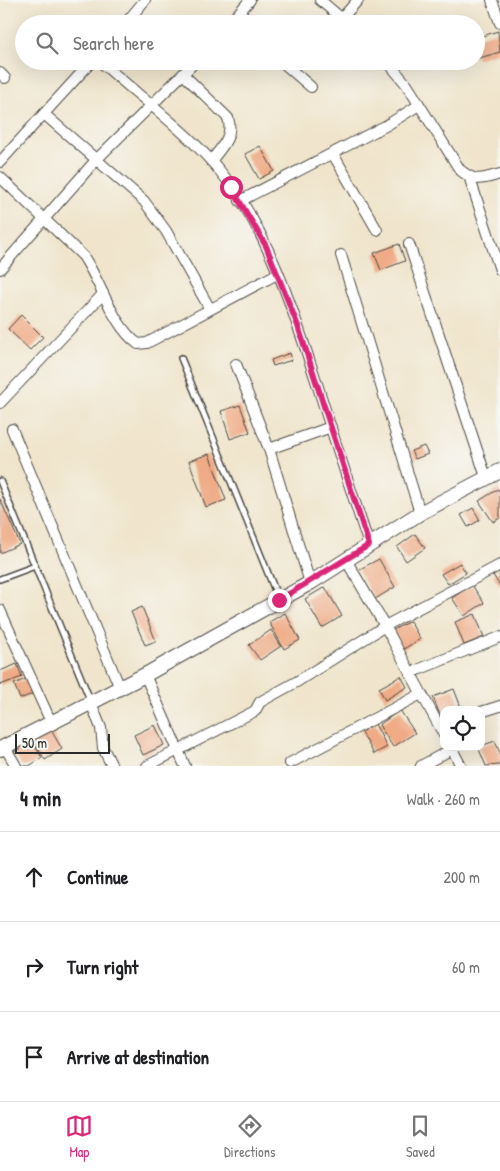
<!DOCTYPE html>
<meta charset="utf-8">
<style>
:root{--surface:#fff;--page:#f6f6f6;--text:#202124;--muted:#757577;--line:#e0e0e0;--accent:#db2777}
body{margin:0;font-family:"Patrick Hand",sans-serif;background:var(--page);color:var(--text)}
.controls{position:absolute;right:15px;bottom:15px;display:grid;overflow:hidden;border-radius:10px;box-shadow:0 5px 20px #0002}
.controls button{width:45px;height:45px;display:grid;place-items:center;padding:0;border:0;border-bottom:1px solid var(--line);background:var(--surface);color:var(--text);font:25px sans-serif}
.scale{position:absolute;left:15px;bottom:12px;width:95px;box-sizing:border-box;padding-left:5px;border:2px solid #2b2b2b;border-top:0;font-size:14px;line-height:18px;white-space:nowrap;color:#2b2b2b;-webkit-text-stroke:4px #f6f6f2;paint-order:stroke}
.stop{position:absolute;width:15px;height:15px;margin:-11px;border:4px solid #db2777;border-radius:50%;background:#fff}
.stop.end{background:#db2777;border-color:#fff;box-shadow:0 1px 5px #0008}
.list{margin:0;padding:0;list-style:none}
h2{display:flex;justify-content:space-between;align-items:center;height:65px;margin:0;padding:0 20px;font-size:21px}
h2 small{font-size:16px;font-weight:400;color:var(--muted)}
.list li{display:grid;grid-template-columns:32px 1fr auto;gap:15px;align-items:center;box-sizing:border-box;height:90px;padding:0 20px;border-top:1px solid var(--line)}
.list b{display:block;font-size:19px;white-space:nowrap}
.list em{font-size:16px;font-style:normal;color:var(--muted)}
.icon{flex:none;width:28px;height:28px;fill:none;stroke:currentColor;stroke-width:2;stroke-linecap:round;stroke-linejoin:round}
.map{position:relative;flex:none;width:500px;height:766px;overflow:hidden}
.search{position:absolute;background:var(--surface);box-shadow:0 5px 20px #0002;left:15px;right:15px;top:15px;height:55px;display:flex;align-items:center;gap:12px;box-sizing:border-box;padding:0 18px;border-radius:28px;color:var(--muted);font-size:19px}
.sheet{height:335px;background:var(--surface)}
nav{display:flex;justify-content:space-around;align-items:center;box-sizing:border-box;height:70px;border-top:1px solid var(--line);background:var(--surface);font-size:14px;color:var(--muted)}
nav a{display:grid;justify-items:center;gap:2px}
nav .on{color:var(--accent)}
.map>svg:first-child{display:block}
.building{fill:#efab85}
.lines{fill:none;stroke-linecap:round;stroke-linejoin:round}
.lane-casing{stroke:#494743;stroke-width:8}
.street-casing{stroke:#494743;stroke-width:12}
.secondary-casing{stroke:#494743;stroke-width:16}
.lane{stroke:#fff;stroke-width:5}
.street{stroke:#fff;stroke-width:10}
.secondary{stroke:#fff;stroke-width:14}
.route{stroke:#db2777;stroke-width:6}
</style>
<div class="map">
<svg width="500" height="766" viewBox="0 0 500 766">
<rect width="100%" height="100%" fill="#f6f6f2"/>
<filter id="ink" filterUnits="userSpaceOnUse"><feTurbulence type="fractalNoise" baseFrequency=".02" numOctaves="2"/><feDisplacementMap in="SourceGraphic" scale="10" xChannelSelector="R" yChannelSelector="G"/><feConvolveMatrix kernelMatrix="1 2 1 2 8 2 1 2 1" color-interpolation-filters="sRGB"/></filter>
<filter id="wash" filterUnits="userSpaceOnUse"><feTurbulence type="fractalNoise" baseFrequency=".0096" numOctaves="4" result="noise"/><feDisplacementMap in="SourceGraphic" scale="20" xChannelSelector="R" yChannelSelector="G"/><feGaussianBlur stdDeviation="1.12" result="paint"/><feColorMatrix in="noise" values="0 0 0 0 0 0 0 0 0 0 0 0 0 0 0 0 0 1.4 0 .05"/><feComposite in="paint" operator="in"/></filter>
<g filter="url(#wash)">
<rect width="100%" height="100%" fill="#f0e5cc"/>
<g id="blocks">
<g class="building">
<polygon points="498,31 500,52 476,59 476,38"/>
<polygon points="260,146 274,171 259,179 245,154"/>
<polygon points="399,244 405,261 381,270 374,253"/>
<polygon points="21,315 43,337 30,350 8,329"/>
<polygon points="290,353 292,360 273,366 271,360"/>
<polygon points="240,405 250,432 230,439 221,411"/>
<polygon points="424,446 428,454 415,459 411,451"/>
<polygon points="209,454 226,500 206,507 189,461"/>
<polygon points="498,489 500,493 500,518 493,522 479,501"/>
<polygon points="0,499 20,544 0,553"/>
<polygon points="473,508 480,520 468,527 461,515"/>
<polygon points="415,534 425,548 406,561 397,547"/>
<polygon points="379,559 395,587 375,599 358,570"/>
<polygon points="460,563 466,573 448,584 441,574"/>
<polygon points="500,571 500,586 493,575"/>
<polygon points="472,585 484,603 464,616 452,598"/>
<polygon points="325,587 342,616 322,628 305,599"/>
<polygon points="142,607 156,641 145,645 131,612"/>
<polygon points="285,613 300,640 284,649 269,622"/>
<polygon points="475,614 484,637 464,645 455,622"/>
<polygon points="410,621 420,639 402,650 391,631"/>
<polygon points="271,630 281,646 260,660 249,645"/>
<polygon points="17,664 22,677 0,685 0,671"/>
<polygon points="401,676 407,687 385,700 379,688"/>
<polygon points="26,679 32,694 20,699 14,684"/>
<polygon points="454,689 462,710 444,710 444,718 441,718 433,697"/>
<polygon points="400,710 415,733 393,747 379,725"/>
<polygon points="375,724 387,747 374,754 361,731"/>
<polygon points="155,725 164,745 143,755 134,735"/>
<polygon points="51,730 62,749 45,760 33,740"/>
<polygon points="32,741 42,758 29,766 22,766 14,752"/>
<polygon points="495,741 500,753 500,765 486,766 478,747"/>
</g>
</g>
</g>
<g filter="url(#ink)">
<use href="#blocks" fill-opacity="0" stroke="#494743" stroke-width="1"/>
<g class="lines">
<g class="lane-casing">
<g id="lane">
<polyline points="181,358 278,598"/>
<polyline points="0,481 91,702"/>
<polyline points="0,579 35,566"/>
</g>
</g>
<g class="street-casing">
<g id="street">
<polyline points="320,0 348,24"/>
<polyline points="492,0 500,23"/>
<polyline points="342,18 358,0"/>
<polyline points="125,24 145,0"/>
<polyline points="229,24 250,0"/>
<path d="M100,61C138,96 187,131 220,171C270,232 295,316 319,390C335,442 352,493 369,545"/>
<polyline points="281,61 311,87"/>
<path d="M387,61L407,85L460,170C476,183 482,179 500,174"/>
<polyline points="0,73 5,78"/>
<path d="M184,75L228,118C234,136 221,148 211,161"/>
<polyline points="44,114 144,201 166,231 210,309"/>
<polyline points="333,154 377,230"/>
<polyline points="0,162 92,61"/>
<path d="M0,177L83,256C101,282 112,325 138,344L147,343L277,274"/>
<polyline points="470,179 500,270"/>
<polyline points="240,201 387,125 419,105"/>
<polyline points="409,244 486,477"/>
<polyline points="341,255 420,513"/>
<polyline points="0,269 97,159 196,61"/>
<polyline points="236,364 269,449 310,583"/>
<polyline points="0,403 103,294"/>
<polyline points="12,429 120,688"/>
<polyline points="269,449 331,427"/>
<polyline points="346,560 385,626 444,735"/>
<polyline points="0,610 51,722"/>
<polyline points="410,673 500,637"/>
<polyline points="145,675 185,766"/>
<polyline points="91,703 101,728 103,748 112,766"/>
<polyline points="481,712 500,706"/>
<polyline points="5,747 16,766"/>
<polyline points="451,747 461,766"/>
<polyline points="290,763 421,694"/>
<polyline points="147,766 255,711 260,702 298,681 385,626 500,565"/>
<polyline points="421,766 452,749"/>
</g>
</g>
<g class="secondary-casing">
<polyline id="secondary" points="0,749 145,675 310,583 420,513 500,471"/>
</g>
<use href="#lane" class="lane"/>
<use href="#street" class="street"/>
<use href="#secondary" class="secondary"/>
</g>
</g>
<g class="lines" filter="url(#ink)">
<polyline class="route" points="231,187 266,246 298,326 369,545 279,600"/>
</g>
</svg>
<div class="controls">
<button><svg class="icon" aria-label="locate" viewBox="0 0 24 24"><circle cx="12" cy="12" r="6"/><path d="M12 2v4M12 18v4M2 12h4M18 12h4"/></svg></button>
</div>
<div class="scale">50 m</div>
<div class="stop" style="left:231px;top:187px"></div>
<div class="stop end" style="left:279px;top:600px"></div>
<div class="search"><svg class="icon" aria-label="search" viewBox="0 0 24 24"><circle cx="10" cy="10" r="6"/><path d="M15 15l6 6"/></svg>Search here</div>
</div>
<section class="sheet">
<h2>4 min<small>Walk · 260 m</small></h2>
<ul class="list">
<li><svg class="icon" aria-label="ahead" viewBox="0 0 24 24"><path d="M12 20V5M6 11l6-6 6 6"/></svg><div><b>Continue</b></div><em>200 m</em></li>
<li><svg class="icon" aria-label="right" viewBox="0 0 24 24"><path d="M7 20v-9h11M14 6l5 5-5 5"/></svg><div><b>Turn right</b></div><em>60 m</em></li>
<li><svg class="icon" aria-label="arrive" viewBox="0 0 24 24"><path d="M6 21V4h12l-3 4 3 4H6"/></svg><div><b>Arrive at destination</b></div></li>
</ul>
</section>
<nav>
<a class="on"><svg class="icon" aria-label="map" viewBox="0 0 24 24"><path d="M3 6l6-2 6 2 6-2v14l-6 2-6-2-6 2zM9 4v14M15 6v14"/></svg>Map</a>
<a><svg class="icon" aria-label="directions" viewBox="0 0 24 24"><path d="M12 3l9 9-9 9-9-9zM9 14v-3h6M13 9l2 2-2 2"/></svg>Directions</a>
<a><svg class="icon" aria-label="saved" viewBox="0 0 24 24"><path d="M7 4h10v16l-5-4-5 4z"/></svg>Saved</a>
</nav>
